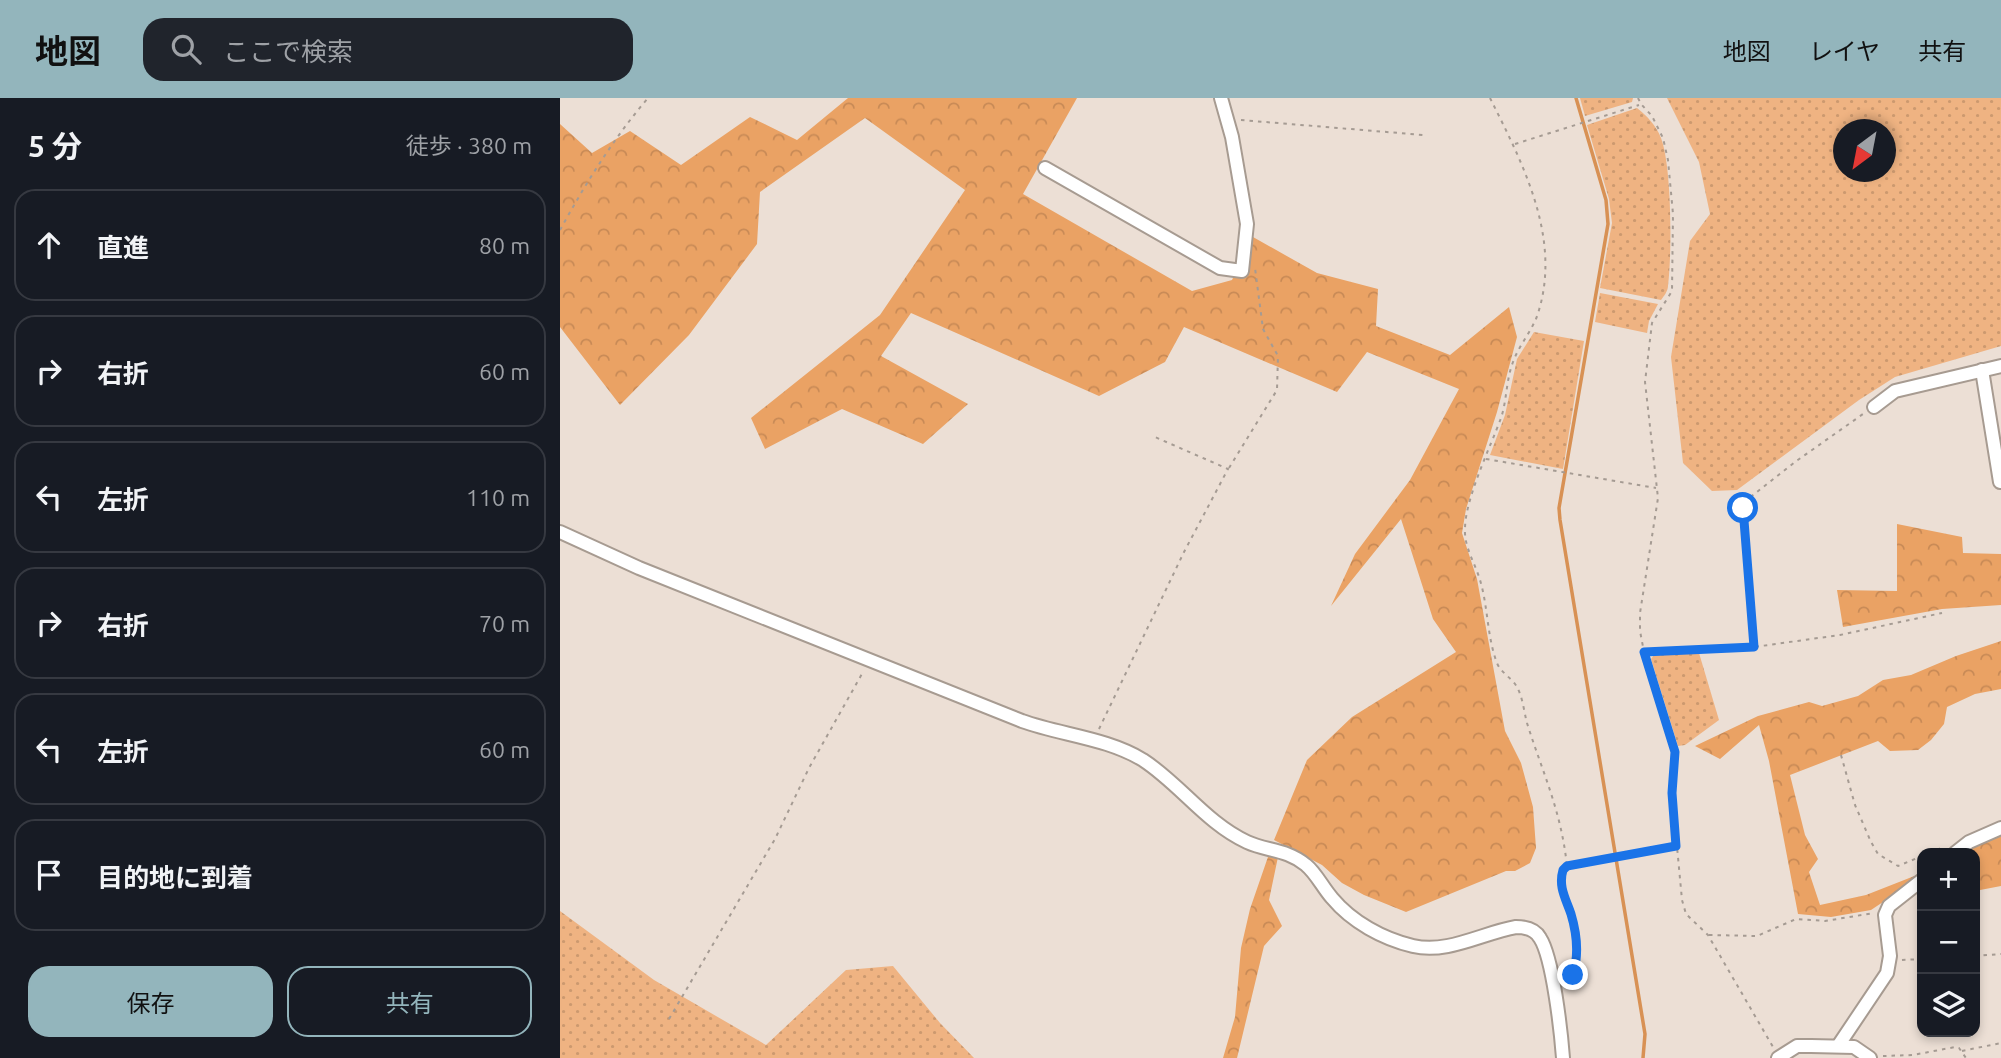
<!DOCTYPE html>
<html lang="ja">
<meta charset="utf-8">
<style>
:root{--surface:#171b24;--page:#20242c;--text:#f1f3f6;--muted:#9ea1a6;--line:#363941;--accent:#93b5bc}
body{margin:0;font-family:Ubuntu,"Noto Sans JP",sans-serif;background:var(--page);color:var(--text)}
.controls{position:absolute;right:21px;bottom:21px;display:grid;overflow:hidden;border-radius:14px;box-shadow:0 4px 10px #0003}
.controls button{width:63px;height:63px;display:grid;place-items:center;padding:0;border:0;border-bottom:2px solid var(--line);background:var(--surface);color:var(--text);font:35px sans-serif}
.compass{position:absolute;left:1273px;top:21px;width:63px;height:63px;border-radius:50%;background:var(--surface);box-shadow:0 4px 10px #0003;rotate:212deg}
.stop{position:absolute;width:21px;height:21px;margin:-16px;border:5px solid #1a73e8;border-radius:50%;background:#fff}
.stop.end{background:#1a73e8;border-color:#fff;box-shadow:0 2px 7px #0008}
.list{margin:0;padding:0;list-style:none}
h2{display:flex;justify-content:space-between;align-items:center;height:91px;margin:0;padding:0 28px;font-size:30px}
h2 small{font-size:23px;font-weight:400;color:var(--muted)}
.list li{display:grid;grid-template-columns:46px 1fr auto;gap:21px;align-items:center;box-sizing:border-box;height:112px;margin:0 14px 14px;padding:0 14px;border:2px solid var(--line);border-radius:21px}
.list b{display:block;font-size:26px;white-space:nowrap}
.list em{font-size:23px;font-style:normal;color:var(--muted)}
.actions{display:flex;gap:14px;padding:21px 28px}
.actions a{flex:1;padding:16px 0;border:2px solid var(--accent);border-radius:21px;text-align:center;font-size:24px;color:var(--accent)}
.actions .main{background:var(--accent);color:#111}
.icon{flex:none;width:38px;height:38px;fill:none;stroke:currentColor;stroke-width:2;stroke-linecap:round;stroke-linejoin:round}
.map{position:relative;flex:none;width:1441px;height:960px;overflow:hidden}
header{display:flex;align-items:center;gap:42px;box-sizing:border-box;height:98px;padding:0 35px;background:var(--accent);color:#111}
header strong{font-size:33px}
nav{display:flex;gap:38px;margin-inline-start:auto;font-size:24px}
.search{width:490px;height:63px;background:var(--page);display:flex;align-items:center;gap:18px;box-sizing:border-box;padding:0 24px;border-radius:21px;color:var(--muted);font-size:26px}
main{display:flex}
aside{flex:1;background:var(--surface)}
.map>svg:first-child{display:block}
.grass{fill:url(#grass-dots);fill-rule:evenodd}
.forest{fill:url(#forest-crowns)}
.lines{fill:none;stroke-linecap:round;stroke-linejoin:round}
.stream{stroke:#d89154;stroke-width:3.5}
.street-casing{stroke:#a79b91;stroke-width:16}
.path{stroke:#a59b93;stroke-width:2;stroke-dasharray:3.5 5;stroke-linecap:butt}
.street{stroke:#fff;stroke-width:12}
.route{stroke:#1a73e8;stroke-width:9}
</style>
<header>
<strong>地図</strong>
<div class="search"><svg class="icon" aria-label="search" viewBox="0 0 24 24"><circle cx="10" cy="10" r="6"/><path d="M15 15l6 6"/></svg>ここで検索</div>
<nav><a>地図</a><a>レイヤ</a><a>共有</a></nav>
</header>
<main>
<aside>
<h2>5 分<small>徒歩 · 380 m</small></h2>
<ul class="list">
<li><svg class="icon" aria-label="ahead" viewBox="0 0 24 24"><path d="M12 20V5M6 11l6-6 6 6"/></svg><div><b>直進</b></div><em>80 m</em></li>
<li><svg class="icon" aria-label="right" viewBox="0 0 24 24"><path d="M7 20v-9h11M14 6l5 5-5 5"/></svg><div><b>右折</b></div><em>60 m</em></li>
<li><svg class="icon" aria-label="left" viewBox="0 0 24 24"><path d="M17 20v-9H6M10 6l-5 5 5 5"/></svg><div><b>左折</b></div><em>110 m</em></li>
<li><svg class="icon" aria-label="right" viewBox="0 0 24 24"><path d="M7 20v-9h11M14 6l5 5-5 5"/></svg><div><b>右折</b></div><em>70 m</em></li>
<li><svg class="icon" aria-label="left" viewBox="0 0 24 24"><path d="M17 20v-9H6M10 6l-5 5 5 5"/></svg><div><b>左折</b></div><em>60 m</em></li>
<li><svg class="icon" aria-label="arrive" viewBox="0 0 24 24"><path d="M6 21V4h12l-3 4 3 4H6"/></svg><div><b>目的地に到着</b></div></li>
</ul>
<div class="actions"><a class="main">保存</a><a>共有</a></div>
</aside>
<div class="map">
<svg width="1441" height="960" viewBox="0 0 1441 960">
<defs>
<pattern id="grass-dots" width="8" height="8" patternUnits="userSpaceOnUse" patternTransform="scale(1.75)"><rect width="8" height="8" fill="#efb382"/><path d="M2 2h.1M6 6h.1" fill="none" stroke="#cc996f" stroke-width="1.8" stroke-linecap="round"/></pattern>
<pattern id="forest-crowns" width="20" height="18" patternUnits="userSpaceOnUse" patternTransform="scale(1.75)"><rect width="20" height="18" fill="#eaa264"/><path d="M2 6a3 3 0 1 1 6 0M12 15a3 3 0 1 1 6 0" fill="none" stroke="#c88a56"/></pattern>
</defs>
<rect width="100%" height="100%" fill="#ecdfd5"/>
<g class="grass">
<polygon points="1020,0 1073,0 1072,4 1025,18"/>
<path d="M1107,0H1441V248L1335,279L1299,302L1177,392L1152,393L1123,365L1111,259L1130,143L1150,116L1139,64ZM1283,32H1325V74H1283Z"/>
<path d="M1077,10C1087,18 1096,27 1101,40C1112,69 1112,155 1108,188C1108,193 1104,198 1101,202L1040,190L1052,125L1049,101L1027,27Z"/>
<polygon points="1040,195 1098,206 1089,223 1087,235 1035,224"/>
<polygon points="974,234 1024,243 1003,371 930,357 945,317 957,261"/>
<polygon points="1139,555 1159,622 1125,647 1118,648 1091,561 1094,557"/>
<polygon points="0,813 94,882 206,947 286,872 333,868 380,925 414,960 0,960"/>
</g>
<g class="forest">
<polygon points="288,0 517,0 463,96 632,193 672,182 693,139 757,175 818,191 816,228 890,257 949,209 957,239 937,314 906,411 902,435 917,481 945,633 961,665 973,709 976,750 970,765 955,773 946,773 846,814 804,797 782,785 762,767 714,742 747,662 792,619 896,554 873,521 841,421 771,508 795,456 850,382 899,291 807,254 777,294 624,229 605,264 539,298 351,215 321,258 408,306 363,346 282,311 205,351 191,320 320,217 405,92 305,20 200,94 197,146 129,237 60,307 0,229 0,26 32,55 70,33 121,67 190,19 237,42"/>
<polygon points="1337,426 1402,439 1403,455 1441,456 1441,507 1382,511 1283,529 1277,492 1337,493"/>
<polygon points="1441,543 1441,591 1415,596 1387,609 1384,626 1371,642 1358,652 1330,653 1318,643 1230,677 1245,737 1258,761 1249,774 1260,807 1306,797 1362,775 1356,782 1311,812 1271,819 1238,816 1209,663 1199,627 1160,661 1135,648 1198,618 1249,604 1262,608 1298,598 1323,582 1351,577 1396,558"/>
<polygon points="1441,736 1441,788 1415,793 1415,755 1403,755 1412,748"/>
<polygon points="709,756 718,759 709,802 722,828 704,848 677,960 663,960 675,919 681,850 690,811"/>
</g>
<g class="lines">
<polyline class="stream" points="1016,0 1046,102 1048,126 999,410 1000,422 1085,936 1083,960"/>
<g class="street-casing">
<g id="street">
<polyline points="485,70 660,170 682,173 687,126 672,39 661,0"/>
<polyline points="1422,272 1440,384"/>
<polyline points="1314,309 1335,293 1441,268"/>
<path d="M0,434L79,470L462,623C501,637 547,640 583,662C620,686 646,725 687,744C706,753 727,751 746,767C756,775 763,790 772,800C792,824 823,841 853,848C888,856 922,835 956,829C965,829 975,831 980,840C993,860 1001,934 1003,960"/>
<polyline points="1395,755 1409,744 1441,730"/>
<polyline points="1278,948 1327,875 1330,858 1325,817 1329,808 1362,782"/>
<polyline points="1218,960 1237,948 1251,948 1294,949 1310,960"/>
</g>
</g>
<g class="path">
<path d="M930,0C962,64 1001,138 979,212C974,231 960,245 953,264C946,282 947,302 941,320C930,350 905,401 905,431C904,449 915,465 920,482C928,508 927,539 937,565C941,575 952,580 957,589C963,600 964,614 967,625C983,676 1001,712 1007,768"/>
<polyline points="1078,0 1081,6 1092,18 1103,40 1108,62 1113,116 1112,193 1092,225 1085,284 1098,400 1080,515 1080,533 1084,554 1115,654 1112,695 1122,802 1126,816 1148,837 1213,949"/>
<polyline points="681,22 863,37"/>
<polyline points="955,46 1079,7"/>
<path d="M0,132C26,85 53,41 88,0"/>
<polyline points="926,361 1096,390"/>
<polyline points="669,370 717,292 718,258 703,231 695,170"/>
<polyline points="1194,549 1183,410 1188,401 1235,364 1303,316"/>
<polyline points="1085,554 1194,549 1280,537 1382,515"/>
<polyline points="539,631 624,454 668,371 595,339"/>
<polyline points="1281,657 1295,707 1311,744 1318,756 1338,768 1362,758"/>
<polyline points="1369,755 1384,749"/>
<polyline points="1149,837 1197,838 1236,821 1265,823 1314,815"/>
<polyline points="1415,858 1441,856"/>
<polyline points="1342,862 1362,861"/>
<path d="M1006,889C1021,867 1019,839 1011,815C1006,800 999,788 1003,773L1007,768L1116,748"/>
<polyline points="109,921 215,741 249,670 303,574"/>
<polyline points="1402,953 1441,945"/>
<polyline points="1323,958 1353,957 1395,949 1399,950 1406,960"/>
</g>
<use href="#street" class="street"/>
</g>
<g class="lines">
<path class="route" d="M1013,877C1019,857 1017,836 1011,816C1006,801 998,789 1003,772L1007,768L1116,748L1112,695L1115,654L1084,554L1194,549L1183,410"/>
</g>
</svg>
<div class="controls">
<button>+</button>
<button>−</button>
<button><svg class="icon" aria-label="layers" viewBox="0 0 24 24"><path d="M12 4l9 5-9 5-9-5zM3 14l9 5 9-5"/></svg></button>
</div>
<svg class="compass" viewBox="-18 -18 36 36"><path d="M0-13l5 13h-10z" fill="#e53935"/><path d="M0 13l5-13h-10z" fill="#9ea1a6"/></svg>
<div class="stop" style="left:1183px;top:410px"></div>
<div class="stop end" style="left:1013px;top:877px"></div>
</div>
</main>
